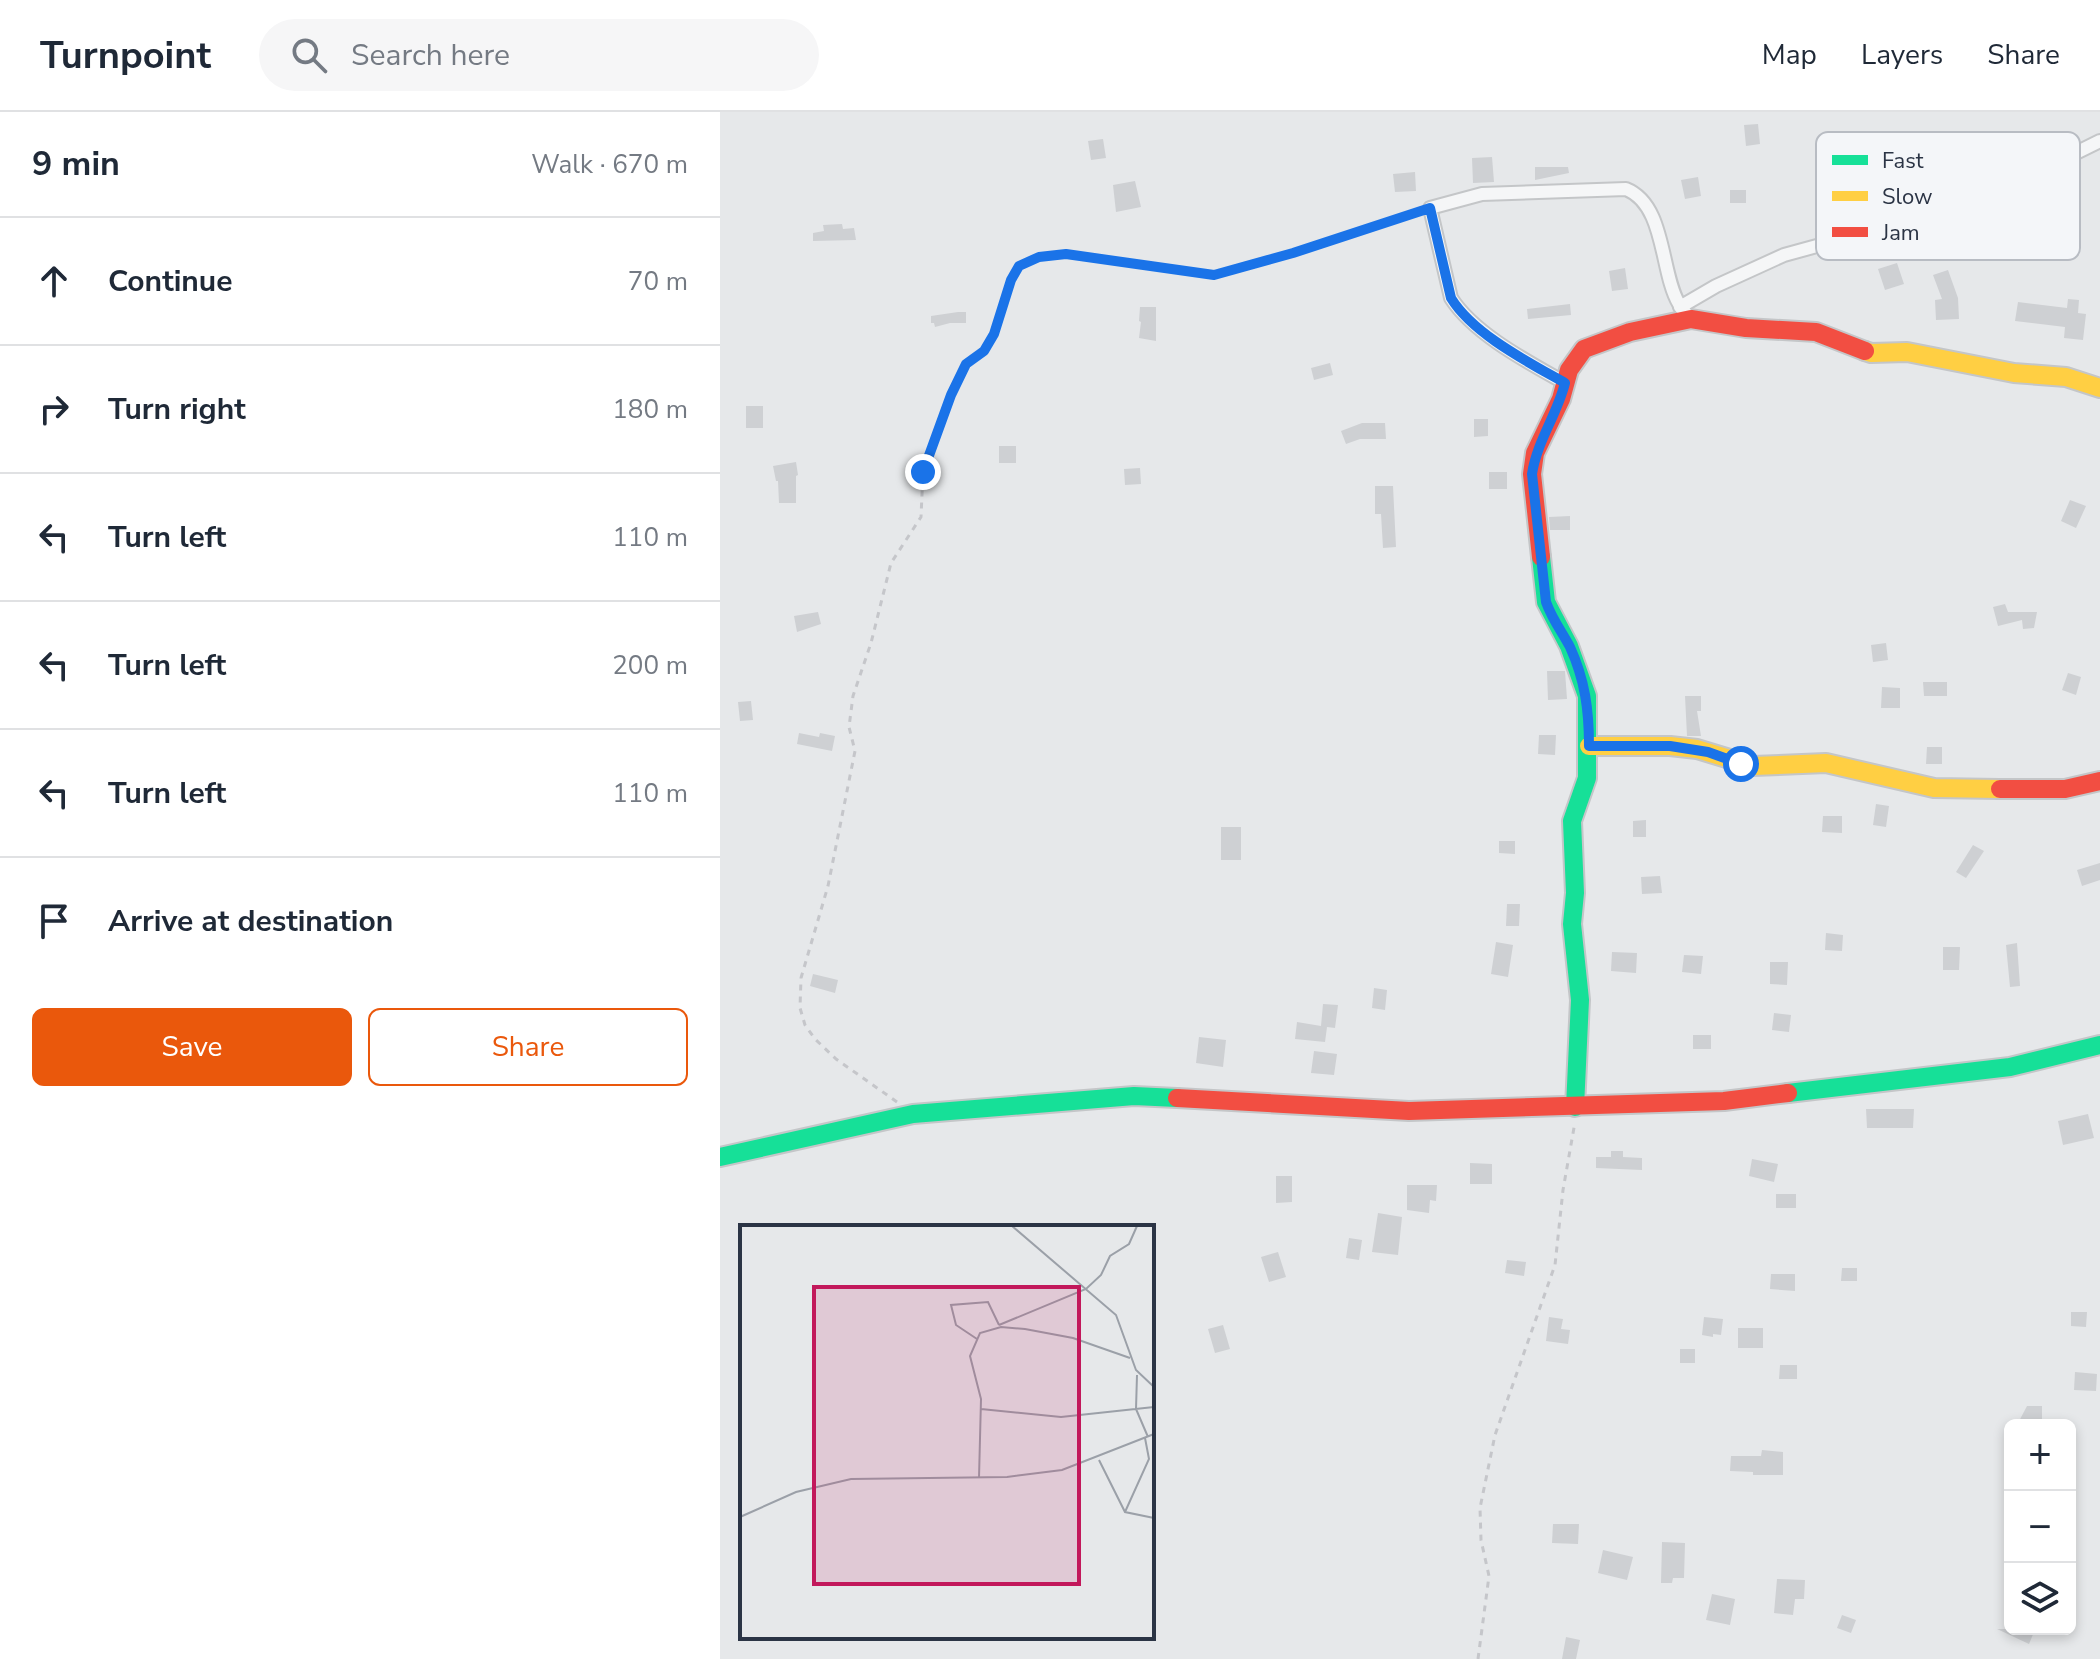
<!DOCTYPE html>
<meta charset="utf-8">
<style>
:root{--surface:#fff;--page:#f6f6f7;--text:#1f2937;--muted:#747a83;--line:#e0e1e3;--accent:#ea580c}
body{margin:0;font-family:"Nunito Sans",sans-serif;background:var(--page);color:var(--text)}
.controls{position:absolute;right:24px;bottom:24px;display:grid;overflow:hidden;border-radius:12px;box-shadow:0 4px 12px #0003}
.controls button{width:72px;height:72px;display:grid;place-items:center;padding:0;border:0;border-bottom:2px solid var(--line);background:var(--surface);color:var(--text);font:40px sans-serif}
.stop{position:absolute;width:24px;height:24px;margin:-18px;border:6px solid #1a73e8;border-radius:50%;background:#fff}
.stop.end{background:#1a73e8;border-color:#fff;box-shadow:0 2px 8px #0008}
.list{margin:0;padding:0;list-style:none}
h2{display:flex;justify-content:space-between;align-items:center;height:104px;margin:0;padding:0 32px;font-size:34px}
h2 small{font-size:26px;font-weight:400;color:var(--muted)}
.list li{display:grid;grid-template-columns:52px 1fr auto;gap:24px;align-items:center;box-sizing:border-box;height:128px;padding:0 32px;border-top:2px solid var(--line)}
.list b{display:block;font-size:30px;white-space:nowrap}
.list em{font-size:26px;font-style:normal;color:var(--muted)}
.actions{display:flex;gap:16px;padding:24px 32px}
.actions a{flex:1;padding:18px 0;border:2px solid var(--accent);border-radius:12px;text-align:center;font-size:28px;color:var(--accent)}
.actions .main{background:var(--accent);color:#fff}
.icon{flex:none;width:44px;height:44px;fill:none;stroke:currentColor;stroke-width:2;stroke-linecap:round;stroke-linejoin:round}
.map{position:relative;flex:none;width:1380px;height:1547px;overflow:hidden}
header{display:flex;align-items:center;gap:48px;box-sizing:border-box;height:112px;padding:0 40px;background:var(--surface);border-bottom:2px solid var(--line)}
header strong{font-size:38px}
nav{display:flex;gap:44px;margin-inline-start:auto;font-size:28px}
.search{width:560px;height:72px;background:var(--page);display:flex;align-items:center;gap:20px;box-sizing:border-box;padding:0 28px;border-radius:44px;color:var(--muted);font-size:30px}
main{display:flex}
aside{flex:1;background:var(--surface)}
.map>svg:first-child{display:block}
.building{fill:#ced0d3}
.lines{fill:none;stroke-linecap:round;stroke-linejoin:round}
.street-casing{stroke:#c4c6c8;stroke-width:16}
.fast-casing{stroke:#c4c6c8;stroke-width:22}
.slow-casing{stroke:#c4c6c8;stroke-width:22}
.jam-casing{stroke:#c4c6c8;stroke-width:22}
.path{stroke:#c5c6ca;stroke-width:3;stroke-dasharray:6 6;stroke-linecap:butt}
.street{stroke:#f5f6f7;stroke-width:12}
.fast{stroke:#16e098;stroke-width:18}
.slow{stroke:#ffcf43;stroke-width:18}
.jam{stroke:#f24e42;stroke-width:18}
.route{stroke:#1a73e8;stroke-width:10}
.inset-road{fill:none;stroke:#9ba0a8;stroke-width:2}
.view{fill:#c2185b;fill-opacity:0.15;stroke:#c2185b;stroke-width:4}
.inset-edge{fill:none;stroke:#2b3445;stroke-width:4}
.key{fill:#f4f6f9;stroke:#b8bcc3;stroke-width:2}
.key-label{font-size:22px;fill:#2b3445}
</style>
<header>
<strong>Turnpoint</strong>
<div class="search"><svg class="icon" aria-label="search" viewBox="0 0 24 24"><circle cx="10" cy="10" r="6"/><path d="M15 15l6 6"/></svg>Search here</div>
<nav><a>Map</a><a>Layers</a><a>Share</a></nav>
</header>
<main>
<aside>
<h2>9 min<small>Walk · 670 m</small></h2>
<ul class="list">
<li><svg class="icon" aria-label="ahead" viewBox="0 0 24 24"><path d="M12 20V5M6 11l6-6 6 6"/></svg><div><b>Continue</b></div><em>70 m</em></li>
<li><svg class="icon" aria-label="right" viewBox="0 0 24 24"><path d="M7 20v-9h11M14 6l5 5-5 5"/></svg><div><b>Turn right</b></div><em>180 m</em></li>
<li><svg class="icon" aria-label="left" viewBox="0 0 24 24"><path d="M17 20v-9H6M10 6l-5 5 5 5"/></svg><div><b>Turn left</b></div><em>110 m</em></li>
<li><svg class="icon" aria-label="left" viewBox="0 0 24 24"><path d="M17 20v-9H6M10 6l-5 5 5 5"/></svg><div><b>Turn left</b></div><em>200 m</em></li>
<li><svg class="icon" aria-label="left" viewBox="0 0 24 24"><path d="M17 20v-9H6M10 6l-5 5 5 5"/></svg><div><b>Turn left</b></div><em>110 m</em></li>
<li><svg class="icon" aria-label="arrive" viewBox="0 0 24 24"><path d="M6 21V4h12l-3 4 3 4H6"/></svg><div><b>Arrive at destination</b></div></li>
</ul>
<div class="actions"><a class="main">Save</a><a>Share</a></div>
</aside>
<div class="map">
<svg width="1380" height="1547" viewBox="0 0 1380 1547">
<rect width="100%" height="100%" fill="#e6e8ea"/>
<g class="building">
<polygon points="1038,12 1040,32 1026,34 1024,13"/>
<polygon points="383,27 386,46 371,48 368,29"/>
<polygon points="772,45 774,70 753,71 752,46"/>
<polygon points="815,55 848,55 849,61 815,68"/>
<polygon points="695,60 696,79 675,80 673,62"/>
<polygon points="978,65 981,84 965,87 961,68"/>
<polygon points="415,69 421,95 396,100 393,73"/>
<rect x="1010" y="78" width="16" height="13"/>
<polygon points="122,112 123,117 134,116 136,128 93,129 93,121 104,119 103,113"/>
<polygon points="1177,151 1184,172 1165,178 1158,157"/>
<polygon points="905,156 908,177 892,179 889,159"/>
<polygon points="1228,158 1238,186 1239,207 1216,208 1215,188 1222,187 1213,163"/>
<polygon points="1348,187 1359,188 1358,201 1366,202 1363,228 1344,226 1345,215 1295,209 1298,190 1347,196"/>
<polygon points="850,192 851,203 808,207 807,197"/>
<polygon points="420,195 436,195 436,229 419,226 421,210 419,209"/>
<polygon points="238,200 246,200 246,211 230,211 215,215 214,211 211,211 211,204"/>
<polygon points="610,251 613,263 594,268 591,256"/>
<rect x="26" y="294" width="17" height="22"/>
<polygon points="754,307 768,307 768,324 754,325"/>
<polygon points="642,311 665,311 666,327 640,327 626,332 621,319"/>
<rect x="279" y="334" width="17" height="17"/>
<polygon points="76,350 78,363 76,364 76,391 59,391 58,369 56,369 53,354"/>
<polygon points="420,356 421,372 405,373 404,357"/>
<rect x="769" y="360" width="18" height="17"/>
<polygon points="655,374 673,374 676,435 663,436 661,402 655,402"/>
<polygon points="1350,388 1366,394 1356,416 1341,409"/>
<polygon points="850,404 850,418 830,418 829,405"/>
<polygon points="1285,492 1288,500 1317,500 1314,516 1303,517 1302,508 1278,514 1273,495"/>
<polygon points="98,500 101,512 77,520 74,504"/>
<polygon points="1166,531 1168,548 1153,550 1151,533"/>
<polygon points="827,559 845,559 847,587 828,588"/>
<polygon points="1348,561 1361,565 1356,583 1342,578"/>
<polygon points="1203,570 1227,570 1227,584 1204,584"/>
<polygon points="1162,575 1180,576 1180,596 1161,596"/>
<polygon points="965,584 981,584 981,599 977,599 981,624 967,624"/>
<polygon points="31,589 33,608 20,609 18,590"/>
<polygon points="79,621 99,625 100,621 115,624 112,639 77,632"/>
<polygon points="819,623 836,623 835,643 818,642"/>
<polygon points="1207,635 1222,635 1222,652 1206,652"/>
<polygon points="1156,692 1169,694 1166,715 1153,713"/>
<polygon points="1103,704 1122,704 1122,721 1102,720"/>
<polygon points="926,708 926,725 913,725 913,709"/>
<rect x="501" y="715" width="20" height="33"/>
<polygon points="779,729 795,729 795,742 779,741"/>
<polygon points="1253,733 1264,739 1246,766 1236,760"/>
<polygon points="1380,751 1380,768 1362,774 1357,758"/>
<polygon points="940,764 942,781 922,782 921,765"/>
<polygon points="787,792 800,792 799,814 786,814"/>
<polygon points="1106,821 1123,823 1122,839 1105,838"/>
<polygon points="776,830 793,833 788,865 771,862"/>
<polygon points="1297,831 1300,874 1290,875 1286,833"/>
<polygon points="1223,835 1240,835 1239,858 1223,858"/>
<polygon points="892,840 917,841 916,861 891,859"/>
<polygon points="964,843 983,844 981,862 962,860"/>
<polygon points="1050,850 1068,850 1067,873 1050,872"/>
<polygon points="93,862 118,868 115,881 90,874"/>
<polygon points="654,876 667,878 665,898 652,896"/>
<polygon points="603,892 618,893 615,916 607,915 605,930 575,927 577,910 601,914"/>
<polygon points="1054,901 1071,903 1069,920 1052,918"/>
<rect x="973" y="923" width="18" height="14"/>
<polygon points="479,925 506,928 503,955 476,951"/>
<polygon points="594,939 617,942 614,963 591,961"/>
<polygon points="1146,997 1194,997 1193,1016 1147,1016"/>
<polygon points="1368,1002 1374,1026 1343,1033 1338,1009"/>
<polygon points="891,1039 903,1039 903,1045 922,1046 922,1058 876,1056 876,1045 891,1045"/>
<polygon points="1032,1047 1058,1052 1054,1070 1029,1064"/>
<polygon points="750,1051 772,1052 772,1072 750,1072"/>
<polygon points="556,1064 572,1064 572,1090 556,1091"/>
<polygon points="687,1073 717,1073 716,1089 710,1088 709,1101 687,1098"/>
<rect x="1056" y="1082" width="20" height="14"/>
<polygon points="658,1101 682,1105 678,1143 652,1140"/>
<polygon points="629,1126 642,1128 639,1148 626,1146"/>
<polygon points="558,1140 566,1165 549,1170 541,1145"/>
<polygon points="787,1148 806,1150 804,1164 785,1161"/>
<polygon points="1122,1156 1137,1156 1137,1169 1121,1169"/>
<polygon points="1051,1162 1075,1162 1075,1179 1050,1177"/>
<polygon points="1351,1200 1367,1200 1366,1215 1351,1214"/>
<polygon points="829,1205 843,1207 841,1217 850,1218 848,1232 826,1229"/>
<polygon points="984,1205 1003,1207 1001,1223 993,1222 993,1225 982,1223"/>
<polygon points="503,1213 510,1237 495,1241 488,1217"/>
<rect x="1018" y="1216" width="25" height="20"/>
<rect x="960" y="1237" width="15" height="14"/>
<polygon points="1060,1253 1077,1253 1077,1267 1059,1267"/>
<polygon points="1355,1260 1377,1262 1376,1279 1354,1278"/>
<polygon points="1307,1294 1322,1294 1322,1313 1297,1313"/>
<polygon points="1042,1338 1063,1340 1063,1363 1033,1363 1033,1360 1010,1359 1011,1344 1041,1344"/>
<polygon points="833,1412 859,1412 858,1432 832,1431"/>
<polygon points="942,1430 965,1431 964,1466 953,1466 952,1471 941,1471"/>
<polygon points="883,1438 913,1445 907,1468 878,1461"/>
<polygon points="1057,1467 1085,1468 1084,1487 1075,1487 1073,1503 1054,1501"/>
<polygon points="992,1482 1015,1487 1010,1513 986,1508"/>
<polygon points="1122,1503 1136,1508 1131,1521 1117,1516"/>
<polygon points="1277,1517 1307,1517 1314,1520 1309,1532"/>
<polygon points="846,1525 860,1528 856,1547 842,1547"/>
</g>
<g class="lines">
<g class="street-casing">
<g id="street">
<polyline points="960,195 996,174 1064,143 1177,112 1297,70 1380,29"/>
<path d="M845,271C808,250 754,222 731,186L710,96L762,82L906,77C946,93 940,160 959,192C962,198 967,202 971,207"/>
</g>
</g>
<g class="fast-casing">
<g id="fast">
<polyline points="821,445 826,490 849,534 867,584 867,666 852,709 855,781 852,812 860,888 855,995"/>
<polyline points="1068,981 1290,955 1380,933"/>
<polyline points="0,1045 193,1002 414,984 457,986"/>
</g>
</g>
<g class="slow-casing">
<g id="slow">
<polyline points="1145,239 1151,241 1187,240 1294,261 1346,265 1380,276"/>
<polyline points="869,634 950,634 977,637 1033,654 1106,651 1214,676 1280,677"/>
</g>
</g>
<g class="jam-casing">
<g id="jam">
<polyline points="821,445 812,362 815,341 841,287 849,258 864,237 910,220 971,207 1026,216 1096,220 1145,239"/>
<polyline points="1280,677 1345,677 1380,669"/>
<polyline points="457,986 689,999 1004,989 1068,981"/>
</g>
</g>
<g class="path">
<polyline points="177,990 116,947 95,927 85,913 80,896 81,866 108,774 135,639 129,615 133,584 151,531 171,451 201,405 203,360 231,283 246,252 264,239 274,222 291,168 299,154 319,145 346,142 494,163 573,141 698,99"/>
<polyline points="758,1547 769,1464 761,1428 760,1396 775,1323 835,1153 843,1078 855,1010"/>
</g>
<use href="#street" class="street"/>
<use href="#fast" class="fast"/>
<use href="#slow" class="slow"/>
<use href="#jam" class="jam"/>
</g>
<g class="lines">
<path class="route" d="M203,360L231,283L246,252L264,239L274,222L291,168L299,154L319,145L346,142L494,163L573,141L710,96L731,186C753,222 808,250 845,271C837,303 817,329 812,362L826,490C832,507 842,520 850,535C865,568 869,598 869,634H950L988,640L1021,652"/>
</g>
<g transform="translate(20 1113)">
<rect width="414" height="414" fill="#e6e8ea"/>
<path class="inset-road" d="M272,1L376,90L396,145L414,162M259,100L346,64L361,50L370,31L389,19L397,1M237,114L216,100L211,80L248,77L259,100M397,150L396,184L408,212M241,184L321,192L414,182M359,235L385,287L414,293M239,253L241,174L230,131L240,108L261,102L285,104L333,113L390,133M385,287L409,234L405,213M0,292L56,267L111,254L267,252L322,245L414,209"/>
<path class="view" d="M74,62H339V359H74Z"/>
<rect width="414" height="414" class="inset-edge"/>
</g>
<rect x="1096" y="20" width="264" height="128" rx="12" class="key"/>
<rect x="1112" y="43" width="36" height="10" fill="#16e098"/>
<rect x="1112" y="79" width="36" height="10" fill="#ffcf43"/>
<rect x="1112" y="115" width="36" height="10" fill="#f24e42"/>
<g class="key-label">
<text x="1162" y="56">Fast</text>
<text x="1162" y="92">Slow</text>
<text x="1162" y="128">Jam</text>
</g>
</svg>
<div class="controls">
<button>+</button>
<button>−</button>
<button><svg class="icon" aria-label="layers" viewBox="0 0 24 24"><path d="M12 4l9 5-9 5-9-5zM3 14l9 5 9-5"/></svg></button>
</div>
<div class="stop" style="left:1021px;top:652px"></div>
<div class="stop end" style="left:203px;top:360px"></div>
</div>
</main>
